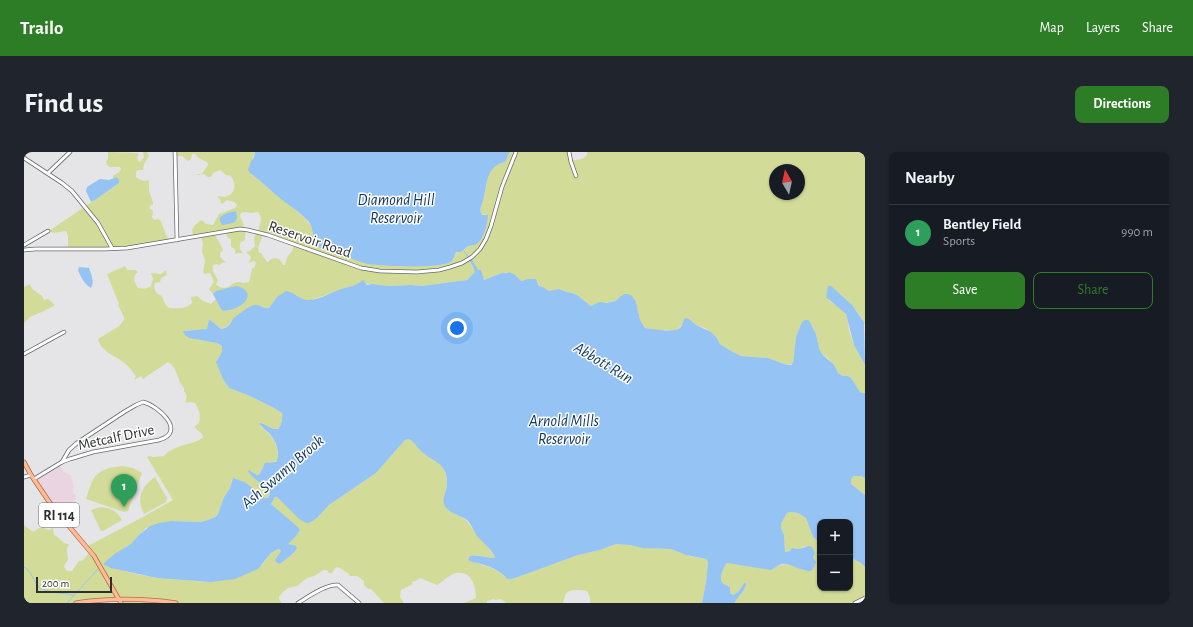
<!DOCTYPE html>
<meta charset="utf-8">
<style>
:root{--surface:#171b24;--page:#20242c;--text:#f1f3f6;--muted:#9ea1a6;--line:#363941;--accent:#2d7d27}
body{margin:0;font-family:"Alegreya Sans",sans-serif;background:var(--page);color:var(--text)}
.controls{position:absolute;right:12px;bottom:12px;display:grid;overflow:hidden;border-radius:8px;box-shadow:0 1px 3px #0004}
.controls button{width:36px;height:36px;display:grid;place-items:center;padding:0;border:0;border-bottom:1px solid var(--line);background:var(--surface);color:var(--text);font:20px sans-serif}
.compass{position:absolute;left:745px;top:12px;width:36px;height:36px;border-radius:50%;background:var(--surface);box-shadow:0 1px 3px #0004;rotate:351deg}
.scale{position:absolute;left:12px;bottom:10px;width:76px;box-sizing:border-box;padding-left:4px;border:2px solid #2e2f2f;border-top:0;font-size:11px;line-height:14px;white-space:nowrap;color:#2e2f2f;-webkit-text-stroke:3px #fff;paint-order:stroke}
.you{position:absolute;left:433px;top:176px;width:14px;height:14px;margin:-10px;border:3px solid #fff;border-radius:50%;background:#1a73e8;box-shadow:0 0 0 6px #1a73e833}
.badge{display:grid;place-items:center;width:26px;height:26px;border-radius:50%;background:var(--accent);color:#fff;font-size:13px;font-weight:700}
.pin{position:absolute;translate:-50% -33px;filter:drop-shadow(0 1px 2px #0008)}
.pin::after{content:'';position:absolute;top:21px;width:14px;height:12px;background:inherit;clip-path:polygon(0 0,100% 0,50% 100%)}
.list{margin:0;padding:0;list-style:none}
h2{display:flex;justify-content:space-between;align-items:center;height:52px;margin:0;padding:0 16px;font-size:17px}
h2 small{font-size:13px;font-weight:400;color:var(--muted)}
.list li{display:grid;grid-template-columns:26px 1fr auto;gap:12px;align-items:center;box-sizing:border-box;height:56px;padding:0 16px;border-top:1px solid var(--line)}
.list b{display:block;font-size:15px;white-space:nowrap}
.list p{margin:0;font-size:13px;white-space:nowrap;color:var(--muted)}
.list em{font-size:13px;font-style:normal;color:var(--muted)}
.actions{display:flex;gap:8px;padding:12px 16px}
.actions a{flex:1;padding:9px 0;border:1px solid var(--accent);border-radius:8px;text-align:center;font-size:14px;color:var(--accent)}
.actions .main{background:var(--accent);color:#fff}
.map{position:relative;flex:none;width:841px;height:451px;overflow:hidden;border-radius:8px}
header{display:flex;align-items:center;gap:24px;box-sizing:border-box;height:56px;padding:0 20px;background:var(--accent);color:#fff}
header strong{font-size:19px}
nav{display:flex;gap:22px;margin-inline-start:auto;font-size:14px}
.intro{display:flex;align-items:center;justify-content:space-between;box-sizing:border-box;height:96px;padding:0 24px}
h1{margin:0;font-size:28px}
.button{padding:10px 18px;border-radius:8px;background:var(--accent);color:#fff;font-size:14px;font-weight:700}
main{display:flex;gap:24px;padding:0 24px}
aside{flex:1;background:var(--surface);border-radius:8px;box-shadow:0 1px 3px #0004}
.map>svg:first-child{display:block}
.commercial{fill:#ebd4e1}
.green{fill:#d2dc98;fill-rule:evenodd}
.water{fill:#95c3f4}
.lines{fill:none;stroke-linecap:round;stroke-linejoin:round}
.stream{stroke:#95c3f4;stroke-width:1}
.minor-casing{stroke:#68696b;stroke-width:4.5}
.major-casing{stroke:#b46d46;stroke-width:5}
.minor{stroke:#fff;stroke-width:3}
.major{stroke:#fdbb98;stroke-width:3.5}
.labels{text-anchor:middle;stroke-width:3;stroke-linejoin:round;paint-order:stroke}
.shield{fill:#fff;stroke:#6d6d6d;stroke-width:1}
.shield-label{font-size:14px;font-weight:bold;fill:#2e2f2f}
.street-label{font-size:15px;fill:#2e2f2f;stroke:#fff}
.water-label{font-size:16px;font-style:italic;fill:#103860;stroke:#fff}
</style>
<header>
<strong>Trailo</strong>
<nav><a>Map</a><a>Layers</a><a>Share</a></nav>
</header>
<div class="intro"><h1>Find us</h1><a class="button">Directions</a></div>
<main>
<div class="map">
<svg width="841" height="451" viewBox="0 0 841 451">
<rect width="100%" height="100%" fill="#e5e5e8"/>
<polygon class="commercial" points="35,312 40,320 47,323 50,337 49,341 52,344 52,347 47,351 39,353 31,359 10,326"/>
<g class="green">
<path d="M84,0L113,1L115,2L113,6L115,10L117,9L120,5L119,0H123L125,4L120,12L119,18H114L112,20V25C115,28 121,30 125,28V38L129,51V53H127L125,56L129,59L128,65L130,68L134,67L137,69L142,83L146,89L93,97H44C44,91 45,84 42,79L29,81L25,79L66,51L71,48L95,31L93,25L89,27V24L95,20L97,17L96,15H86L83,13L82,9L84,7Z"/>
<path d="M151,0H231C228,7 227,13 226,21L279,64L287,74L290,85L304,99L347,112L395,114L418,113L427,110L429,108L431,102L432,100H437C442,97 444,93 451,93L461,62L458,63L456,58C458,52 460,46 461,39C464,25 465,14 481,10L486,0H545L547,8C552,8 559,8 563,3V0H841V173C837,162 828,153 819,147L804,148L819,158L823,165L825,178L830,193L841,213V241C832,242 833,235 829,229C828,227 826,226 824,224H819L814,221L804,206L798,202L795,196L792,182L786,170L775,178L772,185L769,212H760L744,206L717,204L707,199L696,192L693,186L681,176L672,173L664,166L655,176L652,178H631L621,176L616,168L612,150L600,142C589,153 581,149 567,154C561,150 557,145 551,142C545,140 541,140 535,137L526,139L519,135L515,134L514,129L504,127L497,129L483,120L472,123L460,128L454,118L447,112L450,116L452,120L443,128L398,134L387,133L365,134L336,131L285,149L278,147L270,142L253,145L245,156H242L232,153L208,169L204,174L197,177L185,167L183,177L175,179L161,178L171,187L193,191L198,194V200L193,208L199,227L205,236L226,244L248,255L258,261C259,266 257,274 254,277L246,276L238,271L236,274C240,277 245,281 248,285C251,289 257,305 252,309C249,311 245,311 242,311L238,316L235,323H233L225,318L231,327L246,339V342L244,346H241L221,330L208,327L206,336L200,345L194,362L191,365L184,368L176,370L147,369L122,376L107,392L80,411V413L112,422L133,426L187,430L238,413L247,401L254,397H257V399L256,412C262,406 269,404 273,396L270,393L264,392V391L268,388L276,378L274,375L247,352L251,345H253L266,358L282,371L293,366L305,353L352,321L381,288L384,287L389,289L395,297L415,310L419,315L422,324L423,331L420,346L423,357L442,368L471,405V406C462,406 449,399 444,408C447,410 449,410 453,411C463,414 478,419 483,427H488L505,421L554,403L576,398L592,392L606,393L624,396L647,397L665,404L682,407L684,410L682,430L678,451H566V445L563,439C556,438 548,437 542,441L539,451H481L480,449L477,447L471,448L470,447L463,449V451H440L452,446C452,435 448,418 432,421C426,422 418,430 413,433L396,426L392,429L388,430L389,432L377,438L376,445L380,451H360L347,437H344L340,433V429L333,424H326L325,422L314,415L311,416L308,421H305L303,418H300L290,424L283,426L273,434L264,436L259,440L255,445V447L258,451H136L137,450L124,448L123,451H97L95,448L56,451H0V373L9,380L17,375L19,371L20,375L21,377L26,378L29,375L30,383C36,385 38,392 45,392L43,397L44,408L41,412L40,415L43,419H48L55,409L59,408L66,400L62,395L117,366L149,348L123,305L126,304L129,305L140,304C144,299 151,296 157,294C164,291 173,291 179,285L177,281L170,275L175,271C177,264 175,257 171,251L166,250L162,251C161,245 165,245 160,239V236C152,228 155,217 144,210L119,227L117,224L110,228L112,224C109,221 107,217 104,214C94,204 77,201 74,187L95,174L100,168V165L94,153L95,152L83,122L101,114L104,119V118H112L114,120C108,124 110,130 114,136C119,137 122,137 127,134L129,127L127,121L137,122L142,118L143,123L137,126L136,130L131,131C129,138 132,142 138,144L141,152L145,156C153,156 162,158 168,151L167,145L173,144L179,149L187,152L192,147L197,157L199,159L206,158L212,156L200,137L192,139L189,142L185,137L190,130L186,121L180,122L179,120L181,109L178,99L179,92L177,83L169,84L168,78L171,73L177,68L179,69L182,72L189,73L195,62L211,56L213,53L210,50L203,48L198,52L197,51L196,48L193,44C208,48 215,36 207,24L202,23L196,18L189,21L187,25H184L180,22L173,23V22H178L184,13L183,10L176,7L171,2H168L167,7L164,9L158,4H151ZM751,18H775V42H751ZM222,60L226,61L234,60C239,65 236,73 234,80H232L230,86L231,94L226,99L222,100L227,105L225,111L230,109L232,111L230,116L228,117L225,130L219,131C207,126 206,142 192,133L194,128C191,123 188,119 189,113L192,112L196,113L198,111L202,110L200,109L196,105V101L199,98C197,92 193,87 190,81L201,79L204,86L207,87V95L211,97V102L213,101H218L219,100C215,98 215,93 217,90L221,88V83L223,78L220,76L219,71L216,64L217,61ZM239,82L270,93L268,99L263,105L261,113H259C257,107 253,105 247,107L244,110H243L237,101H235L234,96Z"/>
<polygon points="6,132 8,137 18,144 20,148 24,147 31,153 24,157 23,157 20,159 6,165 0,171 0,135"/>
<path d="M98,314L109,316L118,321L104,359L100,360L62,347C69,323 72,317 98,314Z"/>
<polygon points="830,324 837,324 841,326 841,343 827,332 827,327"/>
<path d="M131,325L143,346L142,350L120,362C112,346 117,335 131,325Z"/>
<path d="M77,355C87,356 93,359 98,368L79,379H77L67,358Z"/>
<path d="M766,360L774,361L782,366L789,385L796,391V436H826V405L837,411L841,415V451H710L720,438L721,430L714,440L709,443L706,441V435C704,434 699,432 698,430C695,425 700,414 703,411L742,417H750C760,407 772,415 783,419L790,408L781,394L775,397L771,396L766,399L761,400L760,383L757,376V372L763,361Z"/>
</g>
<g class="water">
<path d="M231,0H486L481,10C465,14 464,25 461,39C460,46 458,52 456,58L458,63H464C464,70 459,91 451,93C449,94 447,93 445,94C442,95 440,98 437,100H432C430,103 430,108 427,110C415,117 359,114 344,112C334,110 325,105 316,102C309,100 302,99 295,95C288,90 290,77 285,70C277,61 266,54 257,47C246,38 237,29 226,21L224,18L227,9L230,5Z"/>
<polygon points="93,25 95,28 95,31 71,48 67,50 62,39 63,35 76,27 85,28"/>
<polygon points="212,59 213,66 211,70 204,72 198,73 196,69 196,65 203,61"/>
<path d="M447,106L454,118H457L460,128C468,125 482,117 490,122C492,124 495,127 497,129L504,127H512L515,134L519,135L525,139L535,137C541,140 545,140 551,142C557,145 561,150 567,154L576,150L582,151L591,149L600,142H604L608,144L612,150L616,168L621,176C628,177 650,181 656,176C658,174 659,170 660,167L664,166L672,173L687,180L693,186L696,192L707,199L717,204L744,206L760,212L767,213L769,211L772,185L778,170L781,168H784L786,170L792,182L795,196L798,202L810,213L814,221L819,224H824L827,226L836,240L838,241H841V326L837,324H830L827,327V332L841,343V415L837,411L826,405V370H796V391L789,385L782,366L774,361L766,360L763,361L757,372V376L760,383L761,400L766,399L768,396L775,397L785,394L788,395L791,401L789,405L792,410C791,412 790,417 788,418C784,422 767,412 761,412C755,411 753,416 747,418L703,411C700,414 695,425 698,430C699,432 704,434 706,435V441L709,443L714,440L721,430L722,432L720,438L710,451H678L682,430L684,410L682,407L662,403L647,397L619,396L606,393L592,392L576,398L554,403L505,421L488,427H483C478,419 463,413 453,411C449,410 447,410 444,408L446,404C454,402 463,406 471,406V405C467,397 459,391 453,384C450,379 447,372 443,368C436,363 423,361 420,352C418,346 423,338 423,331C423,309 407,310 395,297C391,293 390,289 384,287L381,288L352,321L305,353L293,366L285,371H282L275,367L253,345H251L247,352L274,375L276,378L272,384L264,392C267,393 272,392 273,396C269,404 262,406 256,412L252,410L251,408L257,399L256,397H254L247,401L234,417L211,427L187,430L133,426L87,416L83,414L80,413V411L92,401L107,392L115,383L126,374L135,371L147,369L176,370L184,368L191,365L194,362L200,345L206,336L209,326L221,330L241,346H244L246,342V339L231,327L224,320L225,318L233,323H235L241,311L252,310C257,302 252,289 246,282C242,278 238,276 235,271C242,271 246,278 254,277C257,274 259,266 258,261L248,255L226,244L205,236L199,227L192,210L198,200V194L193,191L165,186L161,183L159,179L183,177L185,167L197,177C200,176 201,176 203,175C206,173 207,170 209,167C212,164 225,154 230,153C235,152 239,157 245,156L253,145L262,139C271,140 277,149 285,148C294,148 304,142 312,139C321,135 331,135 339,128L343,133L348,132L365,134L387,133L398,134L443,128L451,120C450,115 447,112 445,107Z"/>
<path d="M55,115L65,116C67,122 71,130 67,136C61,133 56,124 54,118Z"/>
<path d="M212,134C230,138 225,150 212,156C208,158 204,158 199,159L197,157L189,142L192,139Z"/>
<polygon points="804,134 807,134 828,153 840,170 841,213 830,193 822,162 802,145"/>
</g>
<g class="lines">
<g class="stream">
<polyline points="440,99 445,106"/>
<path d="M0,415C8,419 9,429 15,435C22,441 40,441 49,443"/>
<polyline points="43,451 75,416"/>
</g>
<g class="minor-casing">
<g id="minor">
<polyline points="151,0 153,88"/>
<polyline points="545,0 547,10 552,24"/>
<polyline points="0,6 38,31 48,39 74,71 88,96"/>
<polyline points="24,21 46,0"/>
<polyline points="0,93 24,79"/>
<polyline points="0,98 11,97 81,97 103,96 216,77 224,78 244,83 337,116 356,119 393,120 415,118 426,115 438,111 448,105 456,97 462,87 467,74 478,35 492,0"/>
<polyline points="0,202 40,180"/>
<path d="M119,250C135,254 163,280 135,288L69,300L46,307L38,310L45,298L53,291L100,260L112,253Z"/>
<polyline points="0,325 7,323"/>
<polyline points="10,327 38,310"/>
<path d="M274,451C284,445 302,432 314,433L335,451"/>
<polyline points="831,451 841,446"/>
</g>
</g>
<g class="major-casing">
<g id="major">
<polyline points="0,310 7,323 28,354 70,404 97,451"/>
<path d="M52,451C85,446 118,446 152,451"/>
</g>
</g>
<use href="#minor" class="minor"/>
<use href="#major" class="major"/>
</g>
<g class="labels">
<rect class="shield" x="15" y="351" width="40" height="24" rx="3"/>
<g class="shield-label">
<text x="35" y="368">RI 114</text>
</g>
<g class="street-label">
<text transform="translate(286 87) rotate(19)" y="5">Reservoir Road</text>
<text transform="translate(92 285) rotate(-12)" y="5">Metcalf Drive</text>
</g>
<g class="water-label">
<text x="372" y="53">Diamond Hill<tspan x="372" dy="18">Reservoir</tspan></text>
<text transform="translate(580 210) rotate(31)" y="6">Abbott Run</text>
<text x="540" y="274">Arnold Mills<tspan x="540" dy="18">Reservoir</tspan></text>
<text transform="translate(258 319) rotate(-41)" y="6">Ash Swamp Brook</text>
</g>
</g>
</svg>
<div class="controls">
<button>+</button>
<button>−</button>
</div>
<svg class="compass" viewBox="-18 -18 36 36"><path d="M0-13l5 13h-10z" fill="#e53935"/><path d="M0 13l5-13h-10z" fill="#9ea1a6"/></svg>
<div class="scale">200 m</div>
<div class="you"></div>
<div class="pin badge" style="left:100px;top:355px;background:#2e9e5b">1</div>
</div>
<aside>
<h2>Nearby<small></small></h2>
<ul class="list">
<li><span class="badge" style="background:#2e9e5b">1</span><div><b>Bentley Field</b><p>Sports</p></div><em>990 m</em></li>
</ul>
<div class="actions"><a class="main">Save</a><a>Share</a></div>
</aside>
</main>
